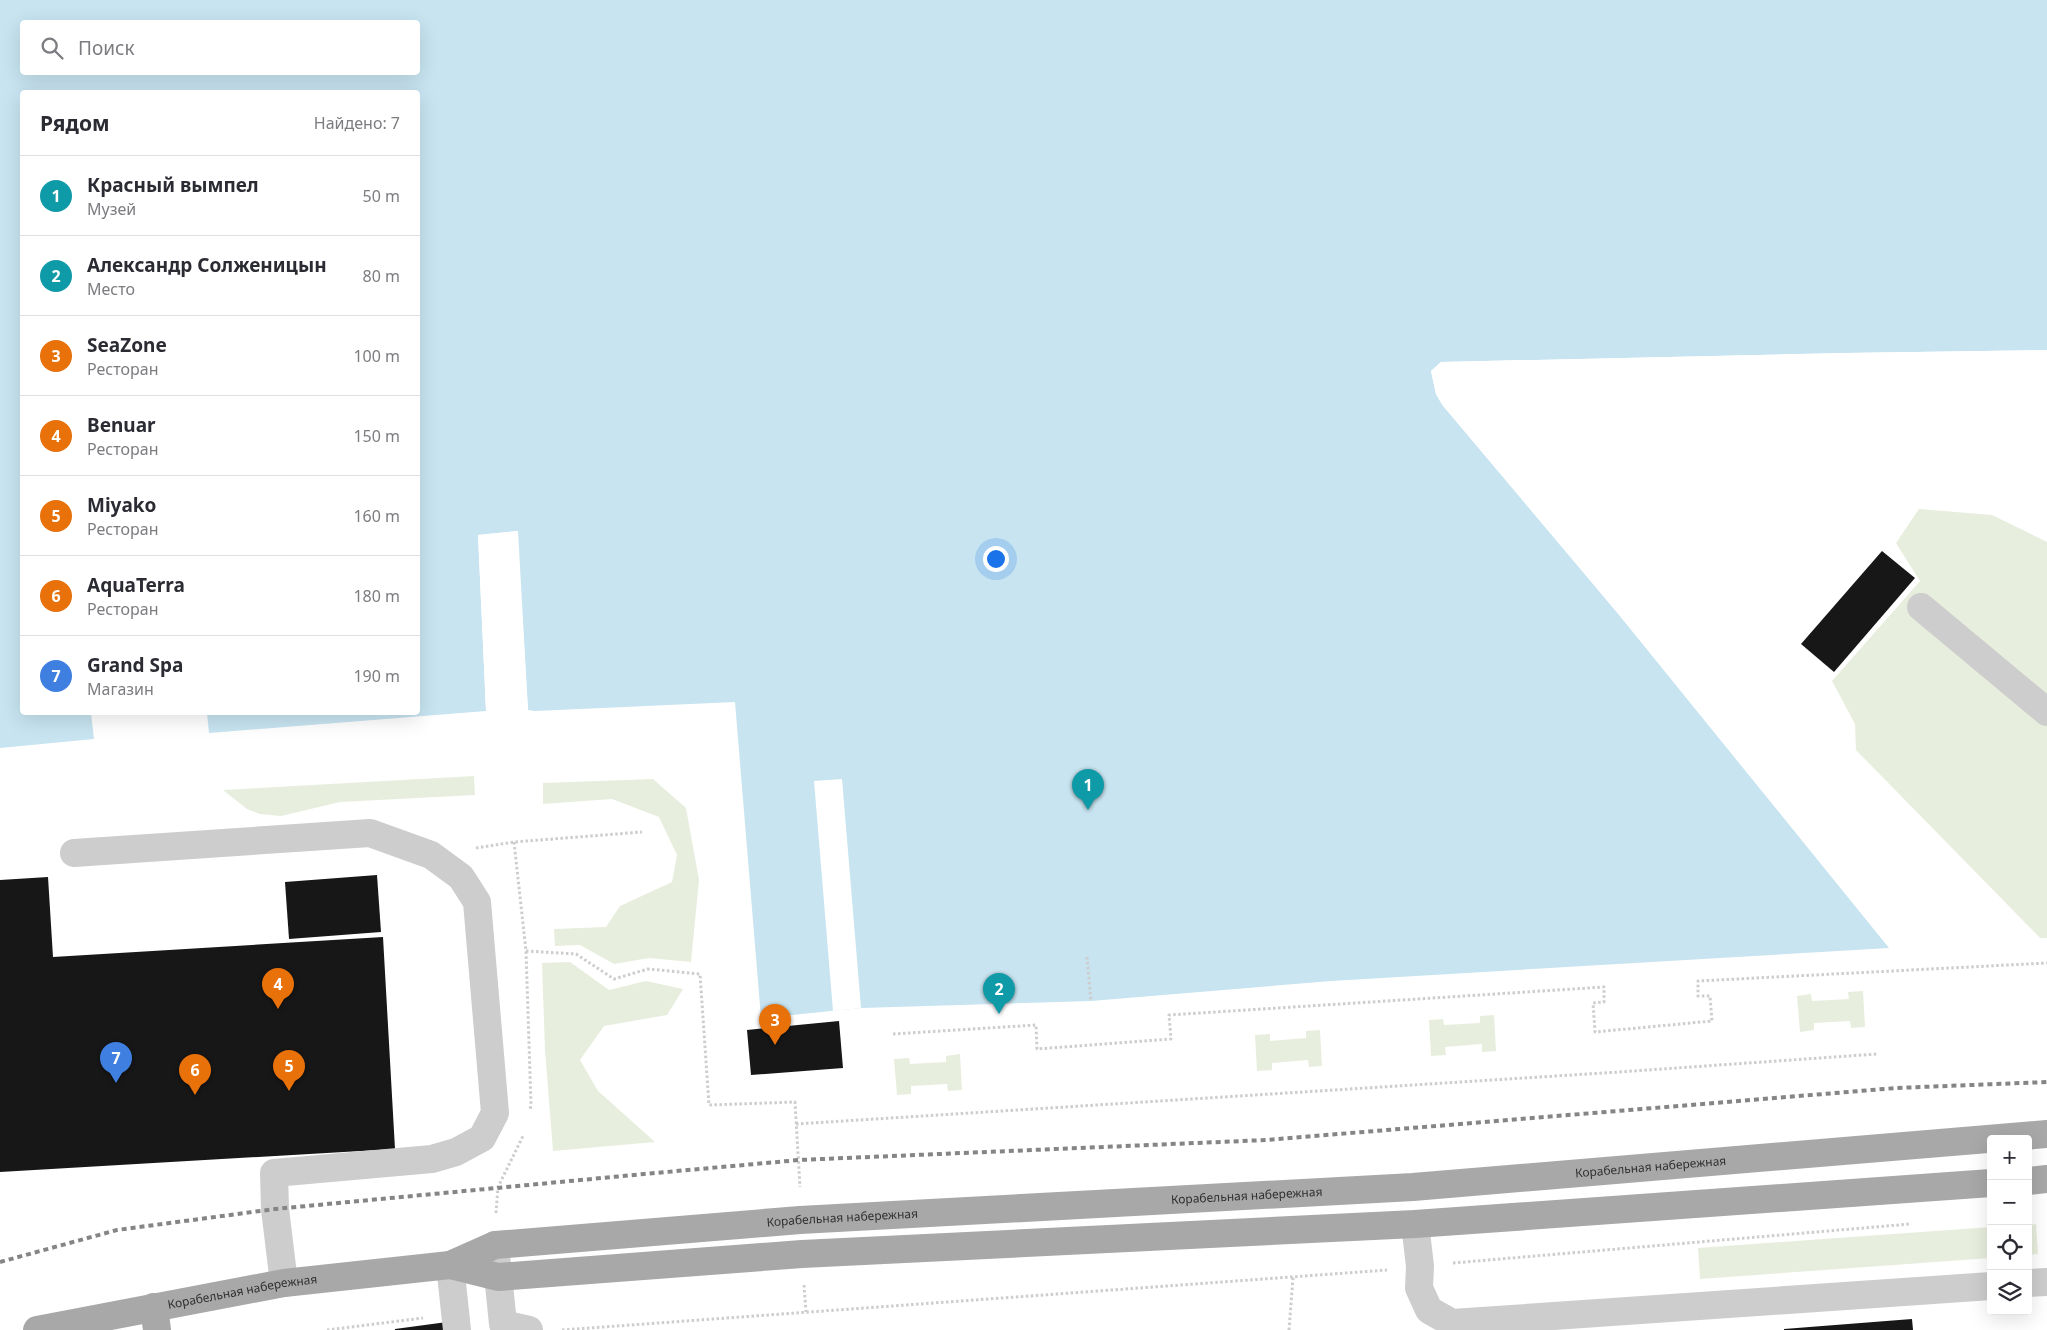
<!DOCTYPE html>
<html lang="ru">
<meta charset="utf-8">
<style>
:root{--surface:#fff;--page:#f7f7f7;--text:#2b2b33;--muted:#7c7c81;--line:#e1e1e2;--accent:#f62349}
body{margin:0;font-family:"Noto Sans",sans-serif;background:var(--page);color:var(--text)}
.controls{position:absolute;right:15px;bottom:15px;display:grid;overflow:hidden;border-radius:5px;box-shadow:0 5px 20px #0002}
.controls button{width:45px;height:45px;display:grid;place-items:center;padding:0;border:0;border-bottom:1px solid var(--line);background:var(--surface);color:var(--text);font:25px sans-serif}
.you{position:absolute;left:995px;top:558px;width:18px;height:18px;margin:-12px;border:4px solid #fff;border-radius:50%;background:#1a73e8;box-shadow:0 0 0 8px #1a73e833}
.badge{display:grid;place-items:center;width:32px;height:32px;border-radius:50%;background:var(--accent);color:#fff;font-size:16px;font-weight:700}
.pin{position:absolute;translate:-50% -41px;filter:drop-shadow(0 1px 2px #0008)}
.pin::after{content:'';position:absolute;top:26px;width:18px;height:15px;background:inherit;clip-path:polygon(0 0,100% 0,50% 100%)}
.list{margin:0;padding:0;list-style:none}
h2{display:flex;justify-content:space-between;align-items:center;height:65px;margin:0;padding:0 20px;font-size:21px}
h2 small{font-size:16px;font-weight:400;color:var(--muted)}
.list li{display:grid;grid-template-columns:32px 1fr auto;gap:15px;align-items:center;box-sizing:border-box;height:80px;padding:0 20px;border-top:1px solid var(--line)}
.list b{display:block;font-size:19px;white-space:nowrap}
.list p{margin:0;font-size:16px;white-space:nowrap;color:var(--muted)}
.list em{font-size:16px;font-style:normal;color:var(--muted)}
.icon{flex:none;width:28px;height:28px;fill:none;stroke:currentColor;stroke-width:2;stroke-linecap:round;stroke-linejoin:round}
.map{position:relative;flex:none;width:2047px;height:1330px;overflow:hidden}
.search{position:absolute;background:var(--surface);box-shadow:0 5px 20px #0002;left:20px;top:20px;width:400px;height:55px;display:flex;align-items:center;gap:12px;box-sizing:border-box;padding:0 18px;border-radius:5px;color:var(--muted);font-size:19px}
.panel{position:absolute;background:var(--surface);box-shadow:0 5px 20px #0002;left:20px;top:90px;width:400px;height:625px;border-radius:5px}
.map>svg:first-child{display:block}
.green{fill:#e8eedd}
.water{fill:#c7e4f0;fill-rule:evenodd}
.pier{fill:#fff}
.building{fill:#171717}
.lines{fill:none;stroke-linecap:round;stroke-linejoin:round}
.path{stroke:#cdcdcd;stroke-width:3;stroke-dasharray:2.5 2.5;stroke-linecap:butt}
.minor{stroke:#cdcdcd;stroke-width:28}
.major{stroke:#a8a8a8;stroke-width:28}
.rail{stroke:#858585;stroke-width:4;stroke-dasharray:5 4;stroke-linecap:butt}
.labels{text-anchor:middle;stroke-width:5;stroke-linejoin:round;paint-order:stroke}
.street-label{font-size:12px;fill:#303030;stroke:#fff}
</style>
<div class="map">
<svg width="2047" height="1330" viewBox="0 0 2047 1330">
<rect width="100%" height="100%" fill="#fff"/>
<g class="green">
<polygon points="1919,509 1992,515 2047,542 2047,938 2040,938 1856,750 1855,724 1832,681 1920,581 1896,543"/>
<polygon points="474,776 475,795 340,802 281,816 260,814 247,809 223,790"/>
<polygon points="653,779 686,808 699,880 691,962 649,958 614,964 580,945 555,946 554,929 606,927 620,906 672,882 677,855 659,817 612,799 543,804 543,783"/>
<polygon points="570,962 609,990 646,981 683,989 667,1015 604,1026 580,1060 598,1091 655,1142 553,1151 545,1050 542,963"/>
<polygon points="1863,991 1865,1027 1851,1028 1850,1021 1814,1023 1814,1030 1800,1032 1797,996 1811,994 1812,1001 1849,999 1848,992"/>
<polygon points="1494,1015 1496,1051 1482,1052 1482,1044 1445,1047 1446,1055 1431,1056 1429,1020 1443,1019 1444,1025 1480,1023 1480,1016"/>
<polygon points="1320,1030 1322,1066 1309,1067 1308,1060 1272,1063 1272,1070 1257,1071 1255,1035 1270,1034 1270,1041 1306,1038 1306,1031"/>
<polygon points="960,1054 962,1090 948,1091 947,1084 911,1086 911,1094 897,1095 894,1059 909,1058 910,1064 946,1062 946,1056"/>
<polygon points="2036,1224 2038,1254 2028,1255 2028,1225"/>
<polygon points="1991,1227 1991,1258 1700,1279 1698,1248"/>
</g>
<path class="water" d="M0,0H2047V350L1845,353L1441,362L1431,371L1436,394L1443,406L1619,615L1889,948L1331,981L1091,1001L861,1008L761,1018L735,702L535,711L528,710L517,531L478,535L486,711L209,733L207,713L418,712V92H22V712L91,713L94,739L0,748ZM22,22H418V72H22Z"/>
<g class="pier">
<polygon points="2047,350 2047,353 1845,355 1442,364 1434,372 1438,393 1446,406 1443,406 1436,394 1431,371 1441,362 1845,353"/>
<polygon points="518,531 528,710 525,710 515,534 480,537 489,711 486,711 478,535"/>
<polygon points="842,779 861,1008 833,1011 814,781"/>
</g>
<g class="building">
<polygon points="1882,551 1915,578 1834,672 1801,644"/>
<polygon points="377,875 381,932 289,939 285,882"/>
<polygon points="48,877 53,957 383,937 395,1149 0,1172 0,880"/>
<polygon points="839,1021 843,1068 751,1075 747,1030"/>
<polygon points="1912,1319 1913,1330 1784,1330 1784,1329"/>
<polygon points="447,1322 448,1330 395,1330 395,1329"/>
</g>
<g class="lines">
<g class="path">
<polyline points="514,842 526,951 531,1105 530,1110"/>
<polyline points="476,848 514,842 642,832"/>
<polyline points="526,951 576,954 614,979 648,969 700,974 709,1105 795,1102 800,1187"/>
<polyline points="1087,957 1091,1001"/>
<polyline points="893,1034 1036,1025 1037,1049 1171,1039 1169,1015 1604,987 1604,1002 1593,1003 1595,1032 1712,1021 1710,996 1698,996 1698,981 2047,963"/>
<polyline points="796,1124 1619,1072 1877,1054"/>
<polyline points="496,1213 498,1187 523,1136"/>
<polyline points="1453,1263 1910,1224"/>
<polyline points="804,1285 806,1312"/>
<polyline points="327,1330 423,1318"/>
<polyline points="562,1330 1387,1270"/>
<polyline points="1289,1330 1293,1277"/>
</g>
<g class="minor">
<polyline points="1921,607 2047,712"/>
<polyline points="74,853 370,833 431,855 461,877 477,902 495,1113 482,1138 456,1152 432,1159 274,1173 275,1209 284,1283"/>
<polyline points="1415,1224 1420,1266 1419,1288 1429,1310 1452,1323 1991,1286"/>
<polyline points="495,1245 503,1324 529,1330"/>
<polyline points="450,1265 457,1330"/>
<polyline points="2028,1283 2047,1282"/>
</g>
<g class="major">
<polyline points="2028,1181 2047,1179"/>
<polyline points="450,1265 498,1277 802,1254 1415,1224 1991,1183"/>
<polyline points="154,1307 157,1330"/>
<path id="s1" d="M37,1330L284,1283L450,1265L495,1245L800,1220L1413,1187L2047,1134"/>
</g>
<polyline class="rail" points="0,1262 117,1230 275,1209 644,1174 799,1160 1266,1140 1896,1088 2047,1082"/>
</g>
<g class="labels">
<g class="street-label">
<text dy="4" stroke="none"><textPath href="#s1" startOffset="1626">Корабельная набережная</textPath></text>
<text dy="4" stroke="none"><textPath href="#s1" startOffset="1221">Корабельная набережная</textPath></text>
<text dy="4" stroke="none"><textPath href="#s1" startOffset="816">Корабельная набережная</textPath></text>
<text dy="4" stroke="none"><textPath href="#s1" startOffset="209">Корабельная набережная</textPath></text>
</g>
</g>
</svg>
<div class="controls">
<button>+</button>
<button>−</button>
<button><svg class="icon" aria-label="locate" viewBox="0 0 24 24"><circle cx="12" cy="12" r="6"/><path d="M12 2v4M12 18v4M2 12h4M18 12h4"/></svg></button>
<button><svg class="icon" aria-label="layers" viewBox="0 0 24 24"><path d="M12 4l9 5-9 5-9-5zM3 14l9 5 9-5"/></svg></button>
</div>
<div class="you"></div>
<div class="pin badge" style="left:1088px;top:810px;background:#0f9aa8">1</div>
<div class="pin badge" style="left:999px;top:1014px;background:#0f9aa8">2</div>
<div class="pin badge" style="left:775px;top:1045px;background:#e8710a">3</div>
<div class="pin badge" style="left:278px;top:1009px;background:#e8710a">4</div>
<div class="pin badge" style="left:289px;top:1091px;background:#e8710a">5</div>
<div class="pin badge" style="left:195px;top:1095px;background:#e8710a">6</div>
<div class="pin badge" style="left:116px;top:1083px;background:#3f7fe0">7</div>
<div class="search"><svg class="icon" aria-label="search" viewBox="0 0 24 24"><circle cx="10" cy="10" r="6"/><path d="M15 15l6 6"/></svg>Поиск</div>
<section class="panel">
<h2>Рядом<small>Найдено: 7</small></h2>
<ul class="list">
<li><span class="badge" style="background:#0f9aa8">1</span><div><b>Красный вымпел</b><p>Музей</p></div><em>50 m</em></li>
<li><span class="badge" style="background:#0f9aa8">2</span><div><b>Александр Солженицын</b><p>Место</p></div><em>80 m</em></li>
<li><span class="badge" style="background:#e8710a">3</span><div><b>SeaZone</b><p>Ресторан</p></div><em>100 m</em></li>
<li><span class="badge" style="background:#e8710a">4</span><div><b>Benuar</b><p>Ресторан</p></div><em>150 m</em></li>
<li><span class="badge" style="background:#e8710a">5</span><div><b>Miyako</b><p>Ресторан</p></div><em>160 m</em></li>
<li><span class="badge" style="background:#e8710a">6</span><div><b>AquaTerra</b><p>Ресторан</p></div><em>180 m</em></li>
<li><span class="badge" style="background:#3f7fe0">7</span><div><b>Grand Spa</b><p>Магазин</p></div><em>190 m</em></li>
</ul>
</section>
</div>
